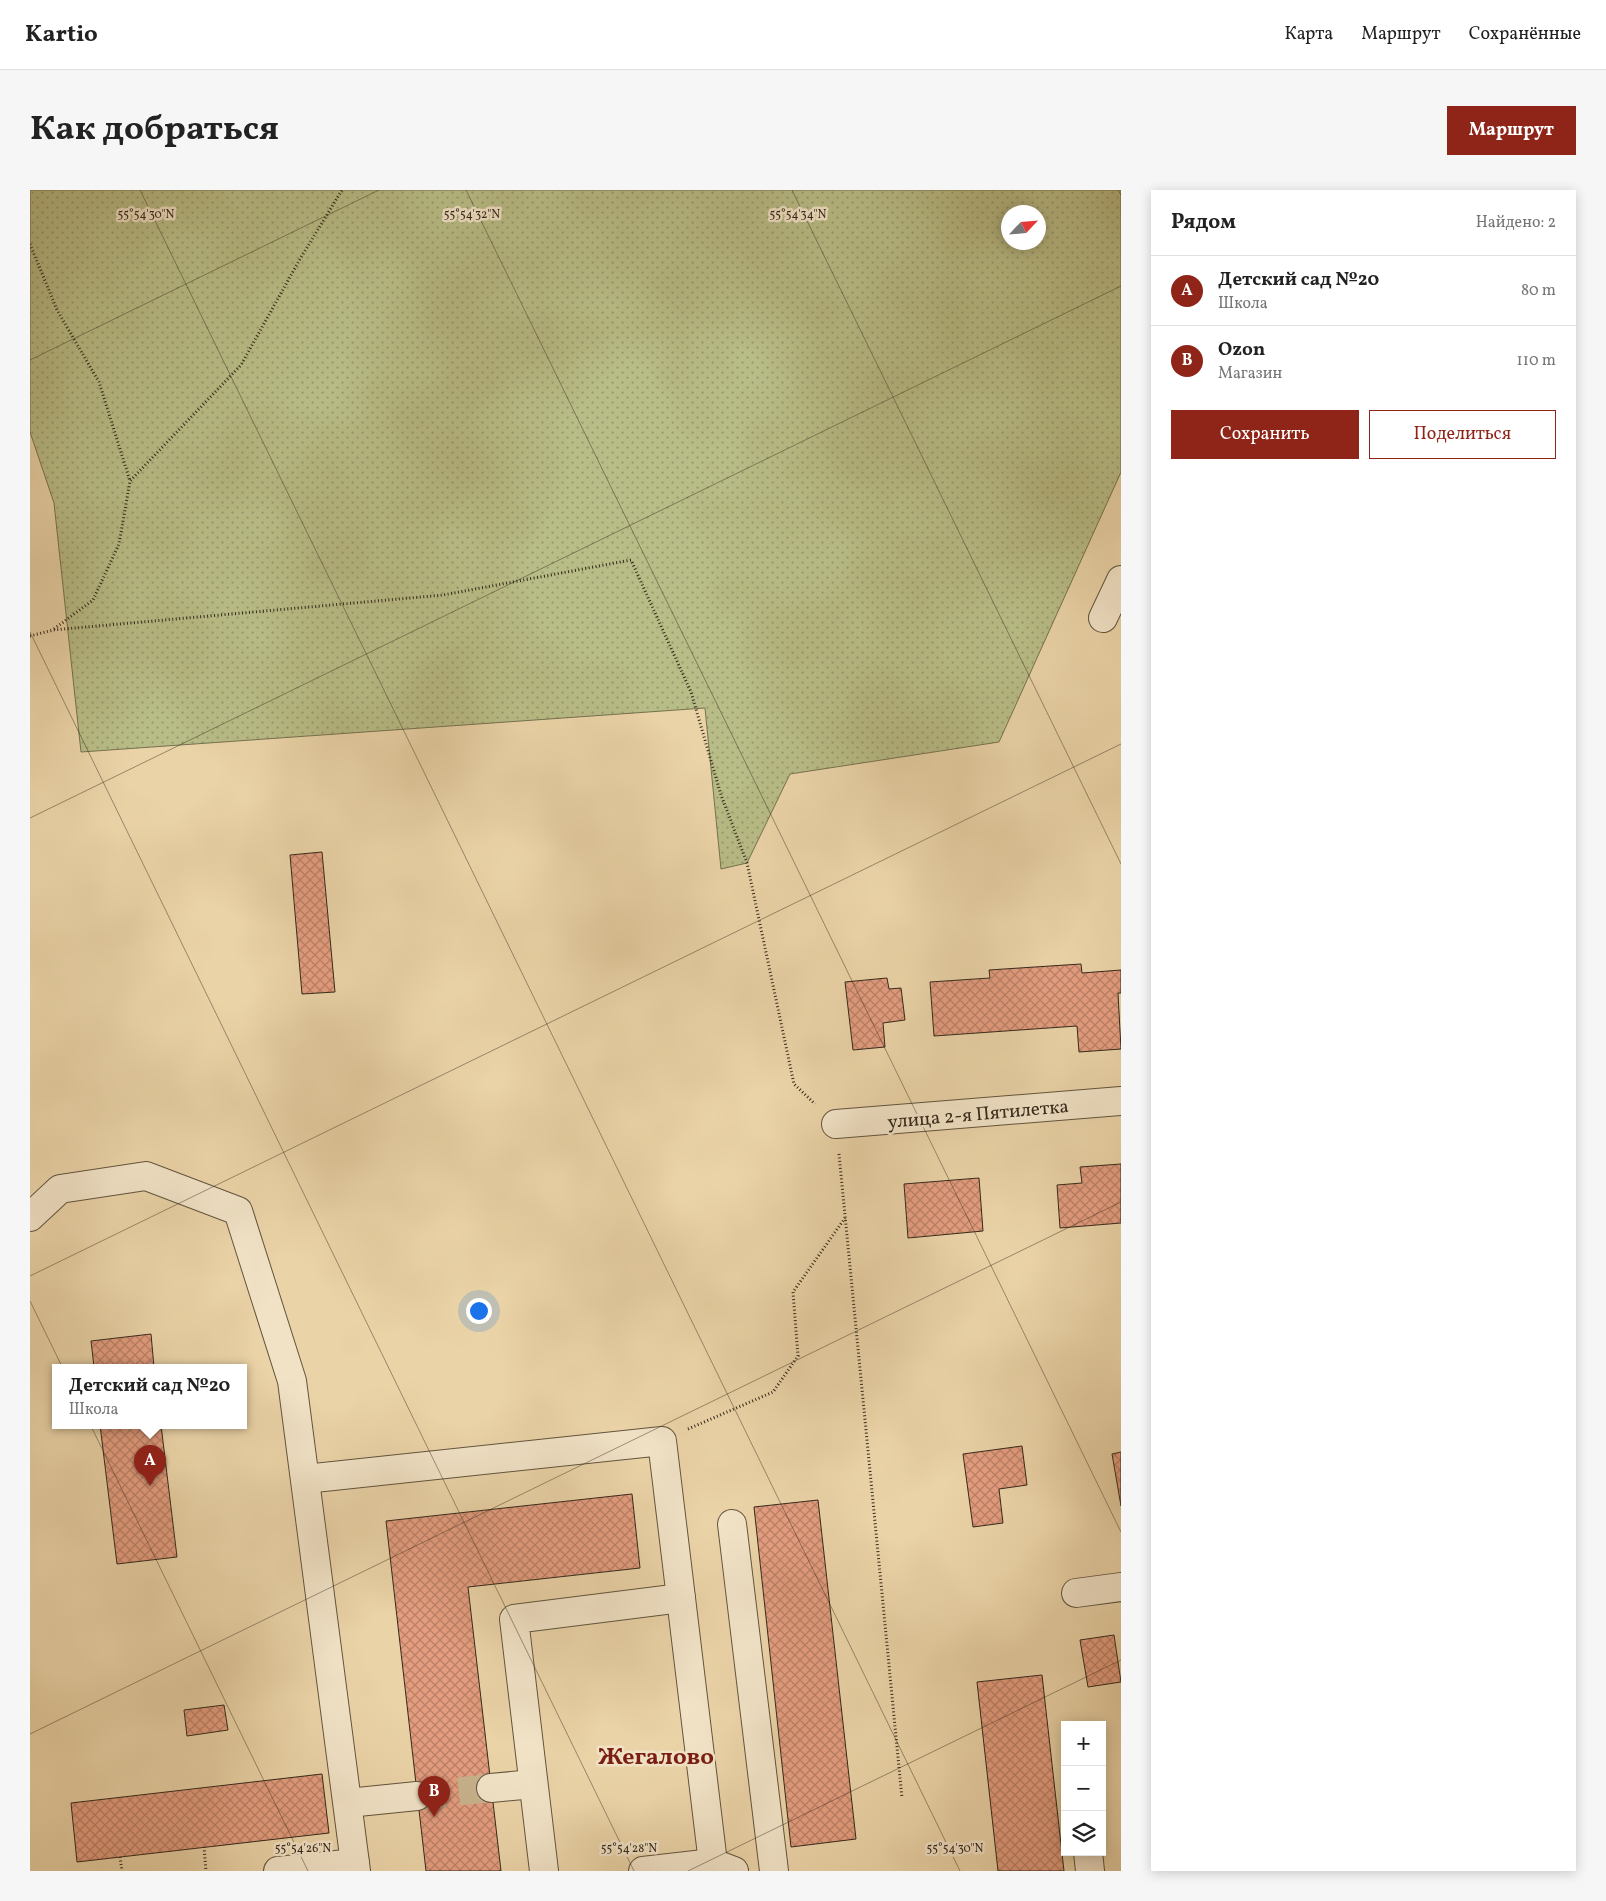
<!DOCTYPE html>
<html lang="ru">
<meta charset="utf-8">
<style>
:root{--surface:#fff;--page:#f6f6f6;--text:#222;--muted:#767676;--line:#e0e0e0;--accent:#8f2418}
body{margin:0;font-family:Vollkorn,serif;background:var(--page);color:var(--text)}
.controls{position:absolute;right:15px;bottom:15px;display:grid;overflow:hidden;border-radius:0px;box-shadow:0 2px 12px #0003}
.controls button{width:45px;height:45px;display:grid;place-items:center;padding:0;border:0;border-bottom:1px solid var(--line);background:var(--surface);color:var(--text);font:25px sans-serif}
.compass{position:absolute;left:971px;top:15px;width:45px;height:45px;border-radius:50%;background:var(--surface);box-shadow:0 2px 12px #0003;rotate:64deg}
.you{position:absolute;left:448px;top:1120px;width:18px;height:18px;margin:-12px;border:4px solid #fff;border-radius:50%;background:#1a73e8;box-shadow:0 0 0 8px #1a73e833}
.badge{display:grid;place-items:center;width:32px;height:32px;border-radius:50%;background:var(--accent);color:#fff;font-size:16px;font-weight:700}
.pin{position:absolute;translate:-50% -41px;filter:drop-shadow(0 1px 2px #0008)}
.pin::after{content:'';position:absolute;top:26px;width:18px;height:15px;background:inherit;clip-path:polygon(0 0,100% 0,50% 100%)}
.popup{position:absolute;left:22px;top:1174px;width:195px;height:65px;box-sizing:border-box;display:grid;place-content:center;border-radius:0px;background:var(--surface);filter:drop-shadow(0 1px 4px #0005);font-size:16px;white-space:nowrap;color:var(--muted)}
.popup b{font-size:19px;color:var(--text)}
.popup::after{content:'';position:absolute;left:50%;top:100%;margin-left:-10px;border:10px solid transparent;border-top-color:var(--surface)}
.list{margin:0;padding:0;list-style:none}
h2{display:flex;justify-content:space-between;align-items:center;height:65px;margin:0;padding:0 20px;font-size:21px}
h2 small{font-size:16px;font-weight:400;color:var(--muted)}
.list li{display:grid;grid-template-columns:32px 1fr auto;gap:15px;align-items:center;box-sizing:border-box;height:70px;padding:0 20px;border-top:1px solid var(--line)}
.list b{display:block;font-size:19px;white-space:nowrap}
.list p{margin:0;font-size:16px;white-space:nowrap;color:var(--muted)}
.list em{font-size:16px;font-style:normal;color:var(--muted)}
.actions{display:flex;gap:10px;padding:15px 20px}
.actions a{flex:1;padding:11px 0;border:1px solid var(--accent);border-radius:0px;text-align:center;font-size:18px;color:var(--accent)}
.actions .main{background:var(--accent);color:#fff}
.icon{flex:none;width:28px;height:28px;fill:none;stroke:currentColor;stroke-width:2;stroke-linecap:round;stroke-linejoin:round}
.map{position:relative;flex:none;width:1091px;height:1681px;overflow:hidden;border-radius:0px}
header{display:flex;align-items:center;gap:30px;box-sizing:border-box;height:70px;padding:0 25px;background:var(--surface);border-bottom:1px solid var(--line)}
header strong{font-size:24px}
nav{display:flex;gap:28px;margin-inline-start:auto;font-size:18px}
.intro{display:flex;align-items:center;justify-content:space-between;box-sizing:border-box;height:120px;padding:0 30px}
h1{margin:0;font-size:35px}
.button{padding:12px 22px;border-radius:0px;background:var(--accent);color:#fff;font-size:18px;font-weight:700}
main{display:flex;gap:30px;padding:0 30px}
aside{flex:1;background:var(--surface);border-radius:0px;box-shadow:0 2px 12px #0003}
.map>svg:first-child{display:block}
.grass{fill:url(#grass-dots);stroke:#767250;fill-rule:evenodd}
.building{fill:url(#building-cross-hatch);stroke:#34291b}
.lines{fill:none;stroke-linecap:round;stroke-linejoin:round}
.minor-tunnel{stroke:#c6b18b;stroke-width:28;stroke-dasharray:28 14;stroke-linecap:butt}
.minor-casing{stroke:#62543e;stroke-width:30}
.path{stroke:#34291b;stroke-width:3;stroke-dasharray:1 2.5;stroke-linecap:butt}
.minor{stroke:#f1e2c6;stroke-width:28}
.ticks{fill:none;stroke:#34291b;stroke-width:1;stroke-opacity:0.45}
.labels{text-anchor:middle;stroke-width:5;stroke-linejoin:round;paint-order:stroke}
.street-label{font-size:19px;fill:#34291b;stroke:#f1e2c6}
.district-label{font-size:24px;font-weight:bold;fill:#7a1f14;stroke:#f1e2c6}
.ticks-label{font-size:12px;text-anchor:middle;fill:#34291b;stroke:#f1e2c6;stroke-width:5;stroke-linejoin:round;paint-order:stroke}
</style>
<header>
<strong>Kartio</strong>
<nav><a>Карта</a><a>Маршрут</a><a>Сохранённые</a></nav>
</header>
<div class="intro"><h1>Как добраться</h1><a class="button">Маршрут</a></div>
<main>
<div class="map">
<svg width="1091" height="1681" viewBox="0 0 1091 1681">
<defs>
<pattern id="grass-dots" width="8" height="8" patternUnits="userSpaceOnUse" patternTransform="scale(1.25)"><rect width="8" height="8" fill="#b8bc86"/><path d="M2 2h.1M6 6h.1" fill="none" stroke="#96996d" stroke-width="1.8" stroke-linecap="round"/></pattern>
<pattern id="building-cross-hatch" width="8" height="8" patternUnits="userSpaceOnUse" patternTransform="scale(1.25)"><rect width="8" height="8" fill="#e49d7f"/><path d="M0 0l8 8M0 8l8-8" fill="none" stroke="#ba8067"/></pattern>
</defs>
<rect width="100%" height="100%" fill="#ead3a7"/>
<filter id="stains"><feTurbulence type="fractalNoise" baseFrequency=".004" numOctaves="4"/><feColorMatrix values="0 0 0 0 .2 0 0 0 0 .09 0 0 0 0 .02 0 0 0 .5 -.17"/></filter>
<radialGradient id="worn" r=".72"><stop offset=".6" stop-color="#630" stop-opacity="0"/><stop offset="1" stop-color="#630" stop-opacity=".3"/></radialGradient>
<path class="grass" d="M0,0H1091V282L969,552L760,584L717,673L691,679L675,518L51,562L24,313L0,242ZM978,22H1008V52H978Z"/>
<g class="building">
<polygon points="292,662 305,802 272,804 260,665"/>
<polygon points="1051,774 1052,783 1091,780 1091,803 1088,803 1091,859 1049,862 1047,836 904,846 900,792 960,788 959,780"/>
<polygon points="857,788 859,799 871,798 875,830 853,833 855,857 823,860 815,792"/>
<polygon points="1091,974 1091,1033 1030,1038 1027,995 1052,993 1050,977"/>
<polygon points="949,988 953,1041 878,1048 874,994"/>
<polygon points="121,1144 124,1177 64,1177 61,1151"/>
<polygon points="70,1235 131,1235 147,1367 87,1374"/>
<polygon points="992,1256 997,1295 969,1299 973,1333 943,1337 933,1264"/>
<polygon points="1091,1262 1091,1316 1082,1264"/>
<polygon points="602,1304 610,1378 438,1397 471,1681 396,1681 356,1331"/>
<polygon points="788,1310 826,1649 761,1657 724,1317"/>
<polygon points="1084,1445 1091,1492 1058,1497 1050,1450"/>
<polygon points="1012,1485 1034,1681 968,1681 947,1492"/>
<polygon points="194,1515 198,1540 157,1546 154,1520"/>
<polygon points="292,1584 299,1643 47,1672 41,1613"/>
</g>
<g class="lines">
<polyline class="minor-tunnel" points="387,1606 461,1598"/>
<g class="minor-casing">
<g id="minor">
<polyline points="1073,428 1091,390"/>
<polyline points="806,934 1091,911"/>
<polyline points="0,1027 30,999 116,986 208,1021 262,1191 326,1681"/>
<polyline points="275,1289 632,1251 683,1673"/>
<polyline points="702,1334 744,1681"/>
<polyline points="1046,1403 1091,1397"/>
<polyline points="461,1598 503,1594"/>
<polyline points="318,1613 387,1606"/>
<polyline points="1058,1662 1060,1681"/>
<polyline points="248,1681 325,1673"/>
<polyline points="514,1681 484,1429 651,1408"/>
<polyline points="613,1681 683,1673 704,1681"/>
</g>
</g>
<g class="path">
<polyline points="0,54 27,120 69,192 100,291"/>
<polyline points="24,439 63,410 89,354 100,291 211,175 270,69 312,0"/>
<polyline points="0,446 23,440 413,405 601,370 661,502 691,605 717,673 764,894 785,914"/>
<polyline points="809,964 872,1608"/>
<polyline points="658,1239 743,1202 768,1166 763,1102 815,1028"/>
<polyline points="174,1657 176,1681"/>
<polyline points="90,1667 92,1681"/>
</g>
<use href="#minor" class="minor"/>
</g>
<path class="ticks" d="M110,0L930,1681M436,0L1091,1342M762,0L1091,674M1088,0L1091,5M0,170L349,0M0,442L604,1681M0,628L1091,96M0,1086L1091,554M0,1111L278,1681M0,1544L1091,1012M658,1681L1091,1470"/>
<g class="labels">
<g class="street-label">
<text transform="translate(948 923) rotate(-5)" y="7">улица 2-я Пятилетка</text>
</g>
<g class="district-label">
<text x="626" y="1574">Жегалово</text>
</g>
</g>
<g class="ticks-label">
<text x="442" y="28">55°54'32"N</text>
<text x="116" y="28">55°54'30"N</text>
<text x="768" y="28">55°54'34"N</text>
<text x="273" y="1662">55°54'26"N</text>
<text x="599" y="1662">55°54'28"N</text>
<text x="925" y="1662">55°54'30"N</text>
</g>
<rect width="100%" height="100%" filter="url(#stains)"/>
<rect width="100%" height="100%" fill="url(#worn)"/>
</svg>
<div class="controls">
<button>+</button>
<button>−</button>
<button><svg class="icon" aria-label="layers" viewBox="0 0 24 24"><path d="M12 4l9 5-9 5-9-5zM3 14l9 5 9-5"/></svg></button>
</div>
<svg class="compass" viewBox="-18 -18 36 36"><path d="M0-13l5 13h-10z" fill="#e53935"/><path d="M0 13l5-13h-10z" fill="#767676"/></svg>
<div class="you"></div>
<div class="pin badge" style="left:120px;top:1296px">A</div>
<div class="popup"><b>Детский сад №20</b>Школа</div>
<div class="pin badge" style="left:404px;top:1627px">B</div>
</div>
<aside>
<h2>Рядом<small>Найдено: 2</small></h2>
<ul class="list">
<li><span class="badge">A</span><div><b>Детский сад №20</b><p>Школа</p></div><em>80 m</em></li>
<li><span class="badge">B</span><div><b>Ozon</b><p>Магазин</p></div><em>110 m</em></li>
</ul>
<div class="actions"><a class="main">Сохранить</a><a>Поделиться</a></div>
</aside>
</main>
